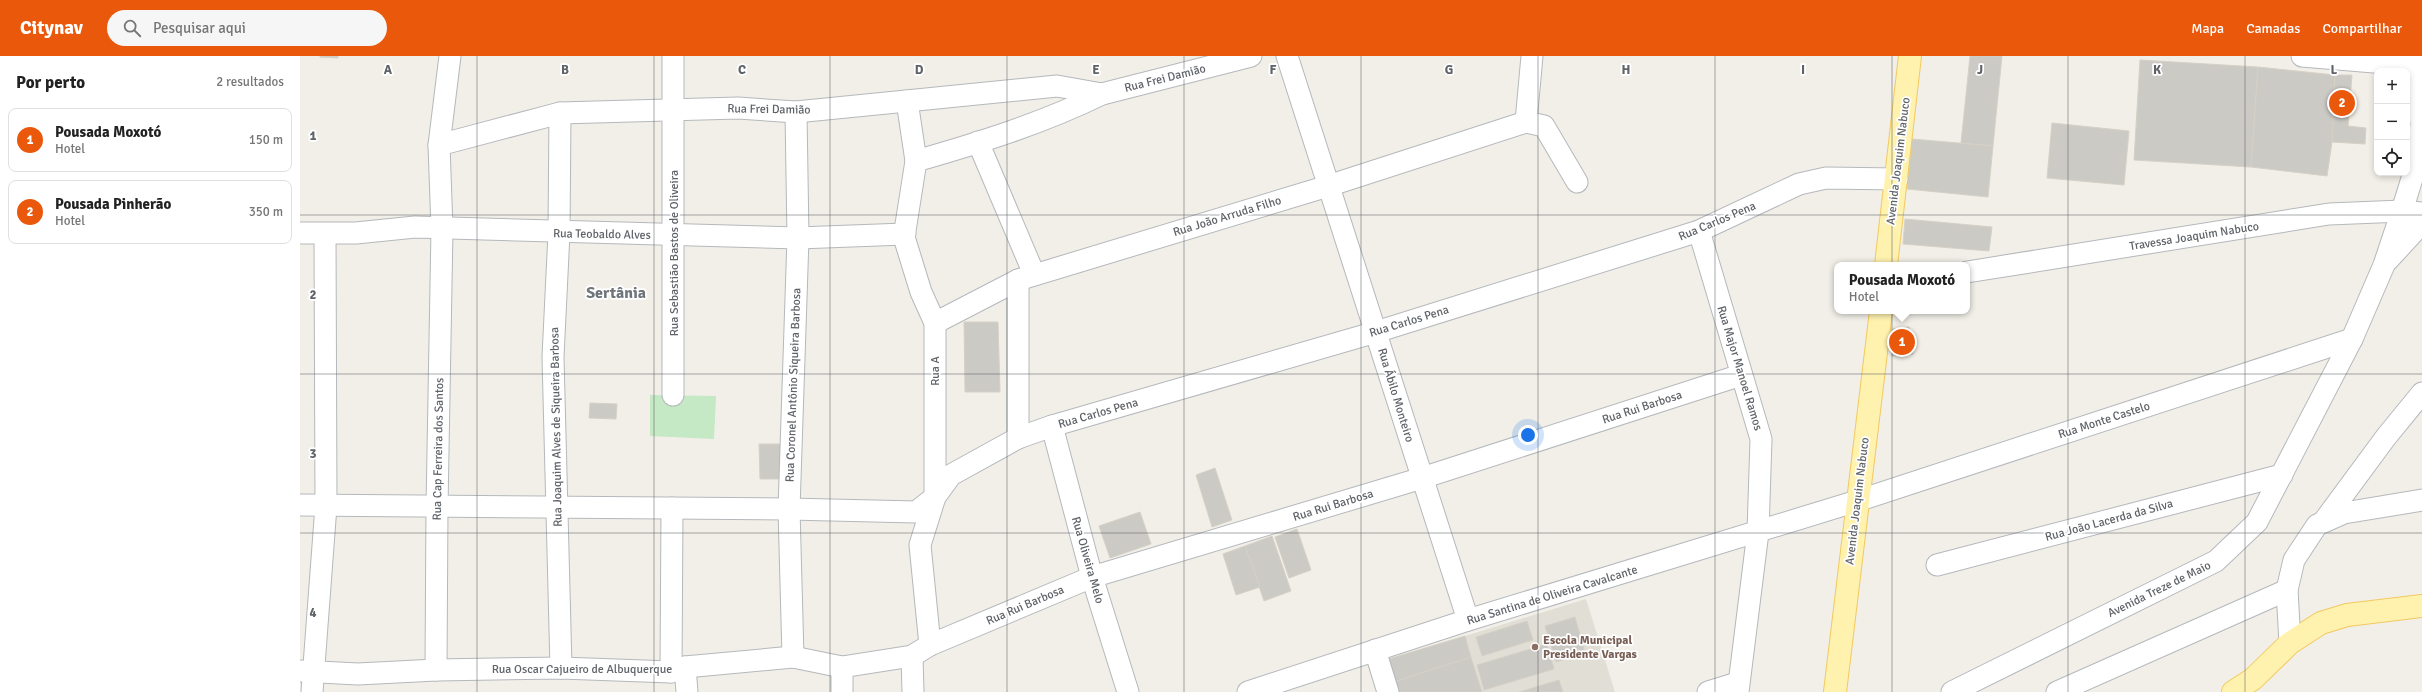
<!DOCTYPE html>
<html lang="pt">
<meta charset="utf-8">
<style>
:root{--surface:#fff;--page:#f6f6f6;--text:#222;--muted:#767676;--line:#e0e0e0;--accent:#ea580c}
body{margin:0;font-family:Signika,sans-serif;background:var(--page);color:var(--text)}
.controls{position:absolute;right:12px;top:12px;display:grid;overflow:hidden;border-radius:8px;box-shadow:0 2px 6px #0003}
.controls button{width:36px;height:36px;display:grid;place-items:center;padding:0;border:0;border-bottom:1px solid var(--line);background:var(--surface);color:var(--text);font:20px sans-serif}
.you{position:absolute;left:1228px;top:379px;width:14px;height:14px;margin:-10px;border:3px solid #fff;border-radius:50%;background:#1a73e8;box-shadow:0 0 0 6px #1a73e833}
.badge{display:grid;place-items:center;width:26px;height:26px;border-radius:50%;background:var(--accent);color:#fff;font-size:13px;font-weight:700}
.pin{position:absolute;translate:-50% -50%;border:2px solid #fff;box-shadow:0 1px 4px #0006}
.popup{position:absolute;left:1534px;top:206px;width:136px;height:52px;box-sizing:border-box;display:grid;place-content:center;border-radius:8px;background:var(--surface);filter:drop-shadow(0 1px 3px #0005);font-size:13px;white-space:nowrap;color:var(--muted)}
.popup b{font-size:15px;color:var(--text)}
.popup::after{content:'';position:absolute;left:50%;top:100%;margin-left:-8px;border:8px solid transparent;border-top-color:var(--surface)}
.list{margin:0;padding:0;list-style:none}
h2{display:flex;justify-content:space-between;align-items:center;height:52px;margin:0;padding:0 16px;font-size:17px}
h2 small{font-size:13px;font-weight:400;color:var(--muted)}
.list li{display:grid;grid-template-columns:26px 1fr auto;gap:12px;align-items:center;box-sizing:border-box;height:64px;margin:0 8px 8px;padding:0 8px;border:1px solid var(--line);border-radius:8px}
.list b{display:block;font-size:15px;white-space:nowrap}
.list p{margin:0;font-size:13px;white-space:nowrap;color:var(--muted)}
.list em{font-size:13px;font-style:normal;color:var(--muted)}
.icon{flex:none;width:22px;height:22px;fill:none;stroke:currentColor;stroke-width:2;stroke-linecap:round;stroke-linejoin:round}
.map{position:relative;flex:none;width:2122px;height:636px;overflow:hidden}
header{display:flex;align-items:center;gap:24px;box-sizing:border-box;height:56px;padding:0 20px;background:var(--accent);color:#fff}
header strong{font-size:19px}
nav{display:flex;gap:22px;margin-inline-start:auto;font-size:14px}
.search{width:280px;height:36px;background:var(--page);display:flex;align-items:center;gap:10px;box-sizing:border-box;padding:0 14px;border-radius:22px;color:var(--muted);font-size:15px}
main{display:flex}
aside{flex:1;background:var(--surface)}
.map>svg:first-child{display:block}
.education{fill:#e1ded6}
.green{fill:#c5e8c5}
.building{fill:#cccac5;stroke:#d6d1c6}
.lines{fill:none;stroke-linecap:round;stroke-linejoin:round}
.minor-casing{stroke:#b5b8bc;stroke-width:23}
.major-casing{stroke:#f2c960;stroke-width:24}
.minor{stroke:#fff;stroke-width:21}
.major{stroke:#fff2af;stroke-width:22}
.grid{fill:none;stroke:#5f6368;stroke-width:1;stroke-opacity:0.55}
.education-dot{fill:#8d6e63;stroke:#fff;stroke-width:1.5}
.labels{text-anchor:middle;stroke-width:3.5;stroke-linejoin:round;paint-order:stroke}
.street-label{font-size:12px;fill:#5f6368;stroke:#fff}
.education-label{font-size:12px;font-weight:bold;fill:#785e54;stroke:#fff;text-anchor:start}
.district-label{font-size:16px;font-weight:bold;fill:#70757a;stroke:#fff}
.grid-label{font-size:13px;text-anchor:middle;font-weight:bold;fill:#5f6368;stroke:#fff;stroke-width:3.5;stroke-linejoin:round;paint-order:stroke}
</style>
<header>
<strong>Citynav</strong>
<div class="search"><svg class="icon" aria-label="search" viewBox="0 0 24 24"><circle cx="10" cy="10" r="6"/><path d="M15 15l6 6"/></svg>Pesquisar aqui</div>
<nav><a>Mapa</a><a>Camadas</a><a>Compartilhar</a></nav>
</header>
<main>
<aside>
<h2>Por perto<small>2 resultados</small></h2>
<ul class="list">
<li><span class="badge">1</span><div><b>Pousada Moxotó</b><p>Hotel</p></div><em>150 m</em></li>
<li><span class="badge">2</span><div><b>Pousada Pinherão</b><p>Hotel</p></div><em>350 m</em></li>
</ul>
</aside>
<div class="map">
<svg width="2122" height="636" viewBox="0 0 2122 636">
<rect width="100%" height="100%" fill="#f1efe8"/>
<polygon class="education" points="1286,543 1315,636 1182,636 1165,580"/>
<polygon class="green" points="350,339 416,340 414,383 350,380"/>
<g class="building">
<polygon points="20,0 38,0 38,2 20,1"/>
<polygon points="1670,0 1702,0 1693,90 1661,87"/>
<polygon points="1840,4 1958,11 1951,111 1834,104"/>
<polygon points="1958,11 2035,19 2032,86 2027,120 1951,111"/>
<polygon points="2035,19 2052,19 2048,70 2066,72 2065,88 2032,86"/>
<polygon points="1752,67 1829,75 1824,129 1747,122"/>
<polygon points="1612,83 1693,90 1688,141 1607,133"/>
<polygon points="1605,163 1692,171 1689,195 1603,188"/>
<polygon points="664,266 698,266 700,336 665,336"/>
<polygon points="1609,271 1613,298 1592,300 1593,273"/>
<polygon points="290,347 317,348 316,363 289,362"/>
<polygon points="459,388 481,388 481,423 460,423"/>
<polygon points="915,412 932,464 912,471 896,419"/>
<polygon points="840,456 851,488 810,502 799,470"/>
<polygon points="997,473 1011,514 989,522 975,481"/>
<polygon points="972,480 991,535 964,545 945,490"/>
<polygon points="945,490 960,531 936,539 923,498"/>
<polygon points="1275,561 1285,597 1256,606 1245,570"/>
<polygon points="1227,565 1233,584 1182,600 1176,581"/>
<polygon points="1165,580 1171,601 1094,626 1085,604"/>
<polygon points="1247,588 1254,613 1184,634 1177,609"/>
<polygon points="1171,601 1182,636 1097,636 1094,626"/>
<polygon points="1259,624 1263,636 1219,636"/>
</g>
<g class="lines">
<g class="minor-casing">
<g id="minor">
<polyline points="373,0 373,339"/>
<polyline points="987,0 1168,564"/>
<polyline points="2002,0 2122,10"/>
<polyline points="607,45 616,105 604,181 621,236 635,267 635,441 620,489 630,589"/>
<polyline points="260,57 259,177 253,301 261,612"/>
<polyline points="1226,66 1244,70 1277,126"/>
<polyline points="1226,66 1232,0"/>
<polyline points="678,86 734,218"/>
<polyline points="139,89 260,57 438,52 496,56 757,30 802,38 951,0"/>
<path d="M616,105C679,87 743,67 802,38"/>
<polyline points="1399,175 1461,383 1458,476 1438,636"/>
<polyline points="0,177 56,177 115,171 498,182 605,178"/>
<polyline points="2088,204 2122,167"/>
<polyline points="1667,216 2029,158 2102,155 2122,157"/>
<polyline points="718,224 718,382"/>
<polyline points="635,267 718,224 1028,130 1226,66"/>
<polyline points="752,370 792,521 828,636"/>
<polyline points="0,449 489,453 616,456 635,441 651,419 718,382 752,370 1076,276 1399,175 1499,128 1526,122 1597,123"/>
<polyline points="2024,465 2086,381 2122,337"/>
<polyline points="1637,509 1982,419"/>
<polyline points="1990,587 1987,534 1994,504 2017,469 2044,457 2122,444"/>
<polyline points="1075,594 1088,636"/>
<polyline points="612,600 613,636"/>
<polyline points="493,601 489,453 498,182 496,56"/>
<polyline points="385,611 387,636"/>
<polyline points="542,611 542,636"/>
<polyline points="136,614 137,451 142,173 139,89 150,0"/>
<polyline points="0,615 58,618 136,614 261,612 371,616 385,611 493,601 542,611 612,600 630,589 792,521 1122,422 1441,319"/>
<polyline points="371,616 372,452"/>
<polyline points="12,636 26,450 25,178"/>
<polyline points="948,636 1168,564 1557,445 2052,283"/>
<polyline points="1408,636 1437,627"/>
<polyline points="1652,636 1916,505 1957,466 2052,283 2084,209 2102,155 2118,103 2121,67 2112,0"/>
<polyline points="1757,636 1987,534"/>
</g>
</g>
<g class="major-casing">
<g id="major">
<polyline points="1586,209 1610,0"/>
<polyline points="1535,636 1581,255"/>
<polyline points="1933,636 1953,623 1990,587 2021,567 2047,559 2122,550"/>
</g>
</g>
<use href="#minor" class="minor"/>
<use href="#major" class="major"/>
</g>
<path class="grid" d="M177,0V636M354,0V636M530,0V636M707,0V636M884,0V636M1061,0V636M1238,0V636M1415,0V636M1592,0V636M1768,0V636M1945,0V636M0,159H2122M0,318H2122M0,477H2122"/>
<circle class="education-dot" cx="1235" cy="591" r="4"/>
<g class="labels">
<g class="street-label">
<text transform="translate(865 22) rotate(-14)" y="4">Rua Frei Damião</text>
<text transform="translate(469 53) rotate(1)" y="4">Rua Frei Damião</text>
<text transform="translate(1598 105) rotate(-83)" y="4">Avenida Joaquim Nabuco</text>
<text transform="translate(927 160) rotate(-17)" y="4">Rua João Arruda Filho</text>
<text transform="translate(1417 165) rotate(-23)" y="4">Rua Carlos Pena</text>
<text transform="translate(302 178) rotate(1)" y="4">Rua Teobaldo Alves</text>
<text transform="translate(1894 180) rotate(-9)" y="4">Travessa Joaquim Nabuco</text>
<text transform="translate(374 197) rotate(-90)" y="4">Rua Sebastião Bastos de Oliveira</text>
<text transform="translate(1109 265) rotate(-17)" y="4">Rua Carlos Pena</text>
<text transform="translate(1440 312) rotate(73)" y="4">Rua Major Manoel Ramos</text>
<text transform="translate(635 315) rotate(-90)" y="4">Rua A</text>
<text transform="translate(493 329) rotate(-88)" y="4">Rua Coronel Antônio Siqueira Barbosa</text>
<text transform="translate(1096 339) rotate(73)" y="4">Rua Ábilo Monteiro</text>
<text transform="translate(1342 351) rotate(-18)" y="4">Rua Rui Barbosa</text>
<text transform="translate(798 357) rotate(-16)" y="4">Rua Carlos Pena</text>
<text transform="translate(1804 364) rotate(-18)" y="4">Rua Monte Castelo</text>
<text transform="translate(256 371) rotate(-91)" y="4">Rua Joaquim Alves de Siqueira Barbosa</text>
<text transform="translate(138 393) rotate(-89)" y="4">Rua Cap Ferreira dos Santos</text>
<text transform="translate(1557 445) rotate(-83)" y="4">Avenida Joaquim Nabuco</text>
<text transform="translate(1033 449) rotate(-17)" y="4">Rua Rui Barbosa</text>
<text transform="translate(1809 464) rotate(-15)" y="4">Rua João Lacerda da Silva</text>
<text transform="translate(788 504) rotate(74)" y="4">Rua Oliveira Melo</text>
<text transform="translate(1859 533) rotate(-26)" y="4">Avenida Treze de Maio</text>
<text transform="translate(1252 539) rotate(-17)" y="4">Rua Santina de Oliveira Cavalcante</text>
<text transform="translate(725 549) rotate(-23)" y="4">Rua Rui Barbosa</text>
<text x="282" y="617">Rua Oscar Cajueiro de Albuquerque</text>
</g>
<g class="education-label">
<text x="1243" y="588">Escola Municipal<tspan x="1243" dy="14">Presidente Vargas</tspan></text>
</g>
<g class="district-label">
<text x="316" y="242">Sertânia</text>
</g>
</g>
<g class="grid-label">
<text x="88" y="18">A</text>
<text x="265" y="18">B</text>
<text x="442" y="18">C</text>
<text x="619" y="18">D</text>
<text x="796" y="18">E</text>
<text x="973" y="18">F</text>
<text x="1149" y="18">G</text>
<text x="1326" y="18">H</text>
<text x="1503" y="18">I</text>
<text x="1680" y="18">J</text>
<text x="1857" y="18">K</text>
<text x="2034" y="18">L</text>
<text x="13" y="84">1</text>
<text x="13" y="243">2</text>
<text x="13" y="402">3</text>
<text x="13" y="561">4</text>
</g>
</svg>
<div class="controls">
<button>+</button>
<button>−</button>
<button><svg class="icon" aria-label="locate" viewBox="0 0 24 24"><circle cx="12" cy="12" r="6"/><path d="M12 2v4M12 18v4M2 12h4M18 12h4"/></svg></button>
</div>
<div class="you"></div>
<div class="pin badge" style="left:1602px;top:286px">1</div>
<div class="popup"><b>Pousada Moxotó</b>Hotel</div>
<div class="pin badge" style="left:2042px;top:47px">2</div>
</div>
</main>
